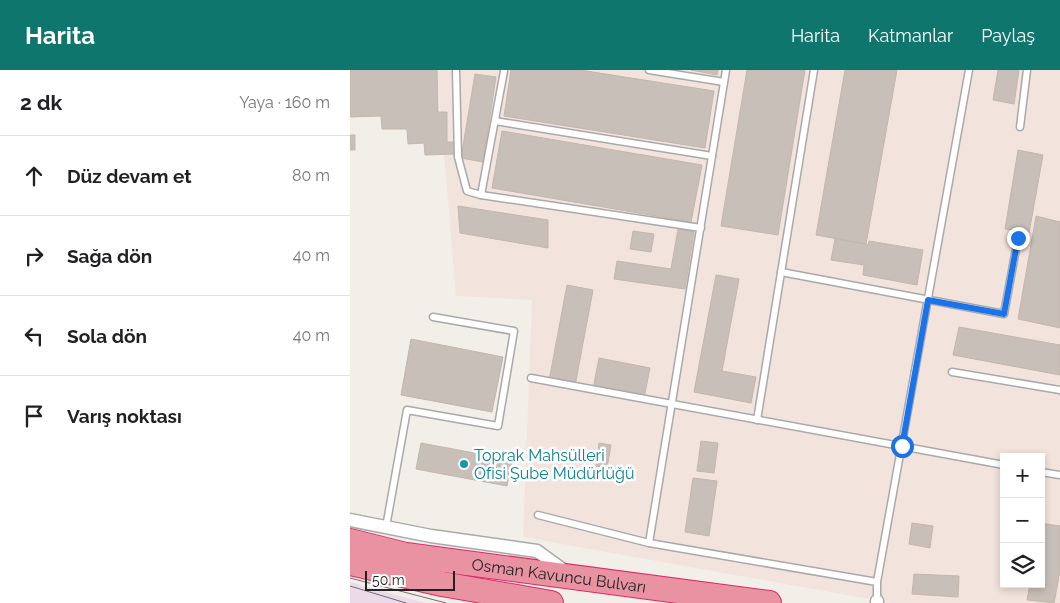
<!DOCTYPE html>
<html lang="tr">
<meta charset="utf-8">
<style>
:root{--surface:#fff;--page:#f6f6f6;--text:#202124;--muted:#757577;--line:#e0e0e0;--accent:#0f766e}
body{margin:0;font-family:Raleway,sans-serif;background:var(--page);color:var(--text)}
.controls{position:absolute;right:15px;bottom:15px;display:grid;overflow:hidden;border-radius:0px;box-shadow:0 2px 8px #0003}
.controls button{width:45px;height:45px;display:grid;place-items:center;padding:0;border:0;border-bottom:1px solid var(--line);background:var(--surface);color:var(--text);font:25px sans-serif}
.scale{position:absolute;left:15px;bottom:12px;width:90px;box-sizing:border-box;padding-left:5px;border:2px solid #222;border-top:0;font-size:14px;line-height:18px;white-space:nowrap;color:#222;-webkit-text-stroke:4px #fff;paint-order:stroke}
.stop{position:absolute;width:15px;height:15px;margin:-11px;border:4px solid #1a73e8;border-radius:50%;background:#fff}
.stop.end{background:#1a73e8;border-color:#fff;box-shadow:0 1px 5px #0008}
.list{margin:0;padding:0;list-style:none}
h2{display:flex;justify-content:space-between;align-items:center;height:65px;margin:0;padding:0 20px;font-size:21px}
h2 small{font-size:16px;font-weight:400;color:var(--muted)}
.list li{display:grid;grid-template-columns:32px 1fr auto;gap:15px;align-items:center;box-sizing:border-box;height:80px;padding:0 20px;border-top:1px solid var(--line)}
.list b{display:block;font-size:19px;white-space:nowrap}
.list em{font-size:16px;font-style:normal;color:var(--muted)}
.icon{flex:none;width:28px;height:28px;fill:none;stroke:currentColor;stroke-width:2;stroke-linecap:round;stroke-linejoin:round}
.map{position:relative;flex:none;width:710px;height:533px;overflow:hidden}
header{display:flex;align-items:center;gap:30px;box-sizing:border-box;height:70px;padding:0 25px;background:var(--accent);color:#fff}
header strong{font-size:24px}
nav{display:flex;gap:28px;margin-inline-start:auto;font-size:18px}
main{display:flex}
aside{flex:1;background:var(--surface)}
.map>svg:first-child{display:block}
.industrial{fill:#ebdbe8}
.military{fill:#f3e3dd;fill-rule:evenodd}
.building{fill:#c7bfb8;stroke:#c4b6ab}
.lines{fill:none;stroke-linecap:round;stroke-linejoin:round}
.lane-casing{stroke:#a9a9a9;stroke-width:9}
.street-casing{stroke:#a9a9a9;stroke-width:15}
.highway-casing{stroke:#dc2a67;stroke-width:26}
.lane{stroke:#fff;stroke-width:6}
.street{stroke:#fff;stroke-width:12}
.highway{stroke:#e892a2;stroke-width:24}
.tram{stroke:#707070;stroke-width:1}
.route{stroke:#1a73e8;stroke-width:6}
.culture-dot{fill:#0f9aa8;stroke:#fff;stroke-width:2}
.labels{text-anchor:middle;stroke-width:5;stroke-linejoin:round;paint-order:stroke}
.culture-label{font-size:16px;fill:#0d838f;stroke:#fff;text-anchor:start}
.street-label{font-size:16px;fill:#222;stroke:#fff}
</style>
<header>
<strong>Harita</strong>
<nav><a>Harita</a><a>Katmanlar</a><a>Paylaş</a></nav>
</header>
<main>
<aside>
<h2>2 dk<small>Yaya · 160 m</small></h2>
<ul class="list">
<li><svg class="icon" aria-label="ahead" viewBox="0 0 24 24"><path d="M12 20V5M6 11l6-6 6 6"/></svg><div><b>Düz devam et</b></div><em>80 m</em></li>
<li><svg class="icon" aria-label="right" viewBox="0 0 24 24"><path d="M7 20v-9h11M14 6l5 5-5 5"/></svg><div><b>Sağa dön</b></div><em>40 m</em></li>
<li><svg class="icon" aria-label="left" viewBox="0 0 24 24"><path d="M17 20v-9H6M10 6l-5 5 5 5"/></svg><div><b>Sola dön</b></div><em>40 m</em></li>
<li><svg class="icon" aria-label="arrive" viewBox="0 0 24 24"><path d="M6 21V4h12l-3 4 3 4H6"/></svg><div><b>Varış noktası</b></div></li>
</ul>
</aside>
<div class="map">
<svg width="710" height="533" viewBox="0 0 710 533">
<rect width="100%" height="100%" fill="#f2efe9"/>
<polygon class="industrial" points="0,512 71,532 77,533 0,533"/>
<path class="military" d="M87,0H710V533H541L173,467L182,230L106,226ZM654,387H691V514H654Z"/>
<g class="building">
<polygon points="0,0 87,0 88,42 97,42 97,72 105,72 105,84 75,85 74,73 58,74 57,59 32,59 31,46 0,47"/>
<polygon points="161,0 230,0 364,21 355,78 154,46"/>
<polygon points="341,0 368,0 367,5"/>
<polygon points="397,0 455,0 428,165 371,156"/>
<polygon points="495,0 547,0 516,174 466,165"/>
<polygon points="648,0 669,0 664,34 643,30"/>
<polygon points="125,4 146,7 133,92 111,88"/>
<polygon points="152,61 352,95 341,152 142,118"/>
<rect x="0" y="65" width="5" height="15"/>
<polygon points="668,80 693,85 679,163 655,159"/>
<polygon points="108,136 198,150 198,178 110,163"/>
<polygon points="686,146 710,152 710,258 668,249"/>
<polygon points="328,159 344,162 335,219 264,209 267,191 321,199"/>
<polygon points="283,161 304,164 301,182 280,179"/>
<polygon points="485,169 518,175 519,171 573,180 567,215 513,205 514,195 481,190"/>
<polygon points="366,205 389,209 372,301 406,307 401,333 344,322"/>
<polygon points="217,215 243,220 225,316 199,311"/>
<polygon points="609,257 710,275 710,305 603,285"/>
<polygon points="61,269 153,287 142,342 51,325"/>
<polygon points="249,288 300,298 294,328 243,319"/>
<polygon points="351,371 368,373 364,403 347,401"/>
<polygon points="71,373 162,390 157,416 66,399"/>
<polygon points="249,373 261,375 257,398 246,396"/>
<polygon points="343,408 367,411 359,466 335,462"/>
<polygon points="562,453 583,456 580,478 559,474"/>
<polygon points="691,453 710,456 710,501 704,533 677,530 680,514 691,514"/>
<polygon points="564,504 609,506 608,527 562,524"/>
</g>
<g class="lines">
<g class="lane-casing">
<g id="lane">
<polyline points="106,0 108,87 117,121 131,125 351,158"/>
<polyline points="299,0 374,12"/>
<polyline points="145,51 362,86"/>
<polyline points="670,57 677,0"/>
<polyline points="131,125 154,1"/>
<polyline points="431,202 654,244 668,168"/>
<polyline points="602,302 710,320"/>
<polyline points="181,308 654,395"/>
<polyline points="407,350 464,0"/>
<polyline points="691,402 710,405"/>
<polyline points="188,445 299,473 527,512"/>
<polyline points="36,457 57,340 148,356 164,261 83,247"/>
<polyline points="299,473 376,0"/>
<polyline points="527,531 527,512 619,0"/>
</g>
</g>
<g class="street-casing">
<g id="street">
<polyline points="0,450 81,466 187,481 216,502"/>
<polyline points="527,533 527,531"/>
</g>
</g>
<g class="highway-casing">
<g id="highway">
<path id="s1" d="M0,471L56,485L419,533"/>
<polyline points="0,493 92,514 201,533"/>
</g>
</g>
<use href="#lane" class="lane"/>
<use href="#street" class="street"/>
<use href="#highway" class="highway"/>
<g class="tram">
<polyline points="0,508 96,533"/>
<polyline points="0,516 56,533"/>
</g>
</g>
<g class="lines">
<polyline class="route" points="552,376 578,230 654,244 668,168"/>
</g>
<circle class="culture-dot" cx="114" cy="394" r="5"/>
<g class="labels">
<g class="culture-label">
<text x="124" y="391">Toprak Mahsülleri<tspan x="124" dy="18">Ofisi Şube Müdürlüğü</tspan></text>
</g>
<g class="street-label">
<text dy="6" stroke="none"><textPath href="#s1" startOffset="212">Osman Kavuncu Bulvarı</textPath></text>
</g>
</g>
</svg>
<div class="controls">
<button>+</button>
<button>−</button>
<button><svg class="icon" aria-label="layers" viewBox="0 0 24 24"><path d="M12 4l9 5-9 5-9-5zM3 14l9 5 9-5"/></svg></button>
</div>
<div class="scale">50 m</div>
<div class="stop" style="left:552px;top:376px"></div>
<div class="stop end" style="left:668px;top:168px"></div>
</div>
</main>
